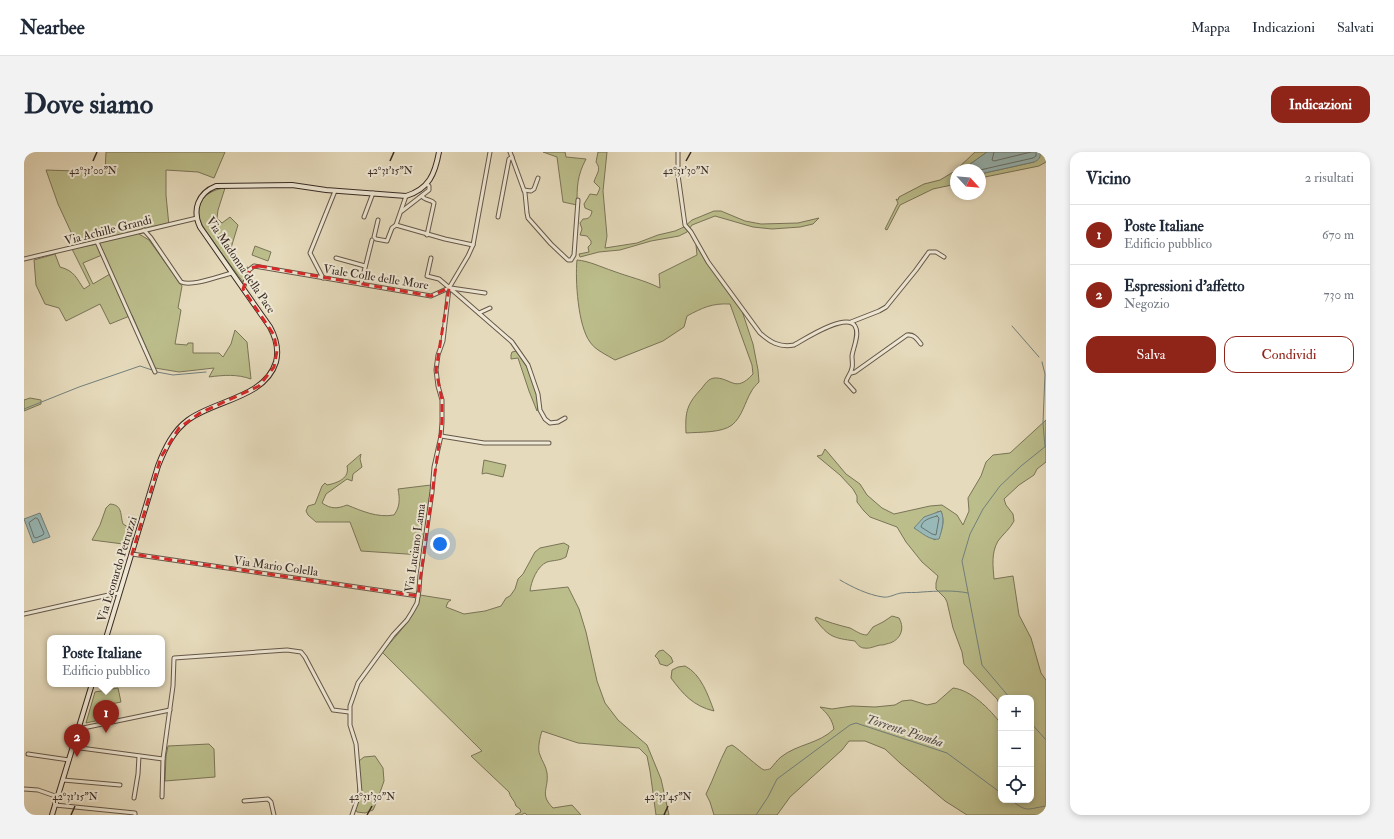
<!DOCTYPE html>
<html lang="it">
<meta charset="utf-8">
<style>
:root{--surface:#fff;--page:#f2f2f3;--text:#1f2937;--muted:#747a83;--line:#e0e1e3;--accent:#8f2418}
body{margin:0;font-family:"IM FELL Double Pica",serif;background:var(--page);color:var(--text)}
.controls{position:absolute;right:12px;bottom:12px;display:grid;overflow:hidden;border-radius:8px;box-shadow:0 2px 6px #0003}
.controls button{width:36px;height:36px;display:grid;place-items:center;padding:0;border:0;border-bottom:1px solid var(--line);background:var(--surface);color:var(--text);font:20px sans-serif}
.compass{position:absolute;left:926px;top:12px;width:36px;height:36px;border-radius:50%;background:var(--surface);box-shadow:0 2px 6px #0003;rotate:116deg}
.you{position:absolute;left:416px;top:392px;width:14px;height:14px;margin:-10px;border:3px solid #fff;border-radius:50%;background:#1a73e8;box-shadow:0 0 0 6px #1a73e833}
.badge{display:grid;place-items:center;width:26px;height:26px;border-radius:50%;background:var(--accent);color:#fff;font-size:13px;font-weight:700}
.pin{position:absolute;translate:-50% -33px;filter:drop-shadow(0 1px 2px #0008)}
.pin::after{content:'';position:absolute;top:21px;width:14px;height:12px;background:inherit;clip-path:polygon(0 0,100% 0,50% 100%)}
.popup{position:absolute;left:23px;top:483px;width:118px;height:52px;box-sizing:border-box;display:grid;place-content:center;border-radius:8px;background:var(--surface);filter:drop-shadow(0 1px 3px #0005);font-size:13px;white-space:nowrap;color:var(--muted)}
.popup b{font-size:15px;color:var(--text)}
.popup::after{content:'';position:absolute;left:50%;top:100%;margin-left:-8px;border:8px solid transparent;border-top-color:var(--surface)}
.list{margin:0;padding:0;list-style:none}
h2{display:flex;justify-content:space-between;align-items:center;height:52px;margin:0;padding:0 16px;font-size:17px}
h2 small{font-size:13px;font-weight:400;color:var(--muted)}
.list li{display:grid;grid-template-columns:26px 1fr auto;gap:12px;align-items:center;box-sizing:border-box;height:60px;padding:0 16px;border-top:1px solid var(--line)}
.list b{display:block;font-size:15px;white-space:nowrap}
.list p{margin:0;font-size:13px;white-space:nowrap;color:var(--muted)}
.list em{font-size:13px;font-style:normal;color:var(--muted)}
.actions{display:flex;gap:8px;padding:12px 16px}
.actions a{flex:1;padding:9px 0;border:1px solid var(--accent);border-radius:12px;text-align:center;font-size:14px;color:var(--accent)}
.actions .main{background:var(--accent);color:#fff}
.icon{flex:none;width:22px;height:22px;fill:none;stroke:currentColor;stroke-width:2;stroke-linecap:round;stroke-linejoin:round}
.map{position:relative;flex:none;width:1022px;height:663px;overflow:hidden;border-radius:12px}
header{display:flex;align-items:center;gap:24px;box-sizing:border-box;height:56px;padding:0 20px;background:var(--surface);border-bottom:1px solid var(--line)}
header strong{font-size:19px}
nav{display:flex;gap:22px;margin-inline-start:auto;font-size:14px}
.intro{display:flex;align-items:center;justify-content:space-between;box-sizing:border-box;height:96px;padding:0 24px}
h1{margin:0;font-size:28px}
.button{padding:10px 18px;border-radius:12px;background:var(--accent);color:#fff;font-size:14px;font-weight:700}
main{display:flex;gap:24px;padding:0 24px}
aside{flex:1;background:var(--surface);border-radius:12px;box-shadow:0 2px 6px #0003}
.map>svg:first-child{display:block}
.green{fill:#bbbd8b;stroke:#7a7458;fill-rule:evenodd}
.water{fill:#98b9b8;stroke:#72807d}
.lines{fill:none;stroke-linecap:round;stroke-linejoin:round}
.shore{stroke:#69726e;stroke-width:1}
.stream{stroke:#72807d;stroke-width:1}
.minor-casing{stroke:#65574a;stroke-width:5}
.secondary-casing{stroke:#3a2b25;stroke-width:6}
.minor{stroke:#eee7d3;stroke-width:3}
.secondary{stroke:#eee7d3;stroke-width:4}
.marked{fill:none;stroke:#d62828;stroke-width:3;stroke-dasharray:8 5;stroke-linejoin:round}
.ticks{fill:none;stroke:#3a2b25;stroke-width:1.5}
.labels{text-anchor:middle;stroke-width:4;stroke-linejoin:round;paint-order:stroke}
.street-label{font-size:12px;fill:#3a2b25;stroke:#eee7d3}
.water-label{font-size:13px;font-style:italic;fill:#524e4a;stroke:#eee7d3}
.ticks-label{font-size:10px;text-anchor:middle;fill:#3a2b25;stroke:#eee7d3;stroke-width:4;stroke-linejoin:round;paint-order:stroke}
</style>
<header>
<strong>Nearbee</strong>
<nav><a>Mappa</a><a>Indicazioni</a><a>Salvati</a></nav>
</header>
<div class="intro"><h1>Dove siamo</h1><a class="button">Indicazioni</a></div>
<main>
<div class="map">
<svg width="1022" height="663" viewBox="0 0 1022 663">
<rect width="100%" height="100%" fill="#e5dabb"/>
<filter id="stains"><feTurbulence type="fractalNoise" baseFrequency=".005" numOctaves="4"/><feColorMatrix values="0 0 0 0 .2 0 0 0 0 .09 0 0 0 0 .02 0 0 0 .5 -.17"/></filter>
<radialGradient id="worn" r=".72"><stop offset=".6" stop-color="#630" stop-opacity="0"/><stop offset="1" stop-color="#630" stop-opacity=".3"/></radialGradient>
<g class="green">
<path d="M82,0H201L190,26L174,20L142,18V43L145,74L115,82L125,88L158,134L154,156L157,158L151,192L163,193L164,191H169V201H195L199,205L207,192L211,178L223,190L227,227C213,222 200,223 185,225L190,216L155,220L131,216L108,163L86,172L76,152L42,169L35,156L21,152L12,133L10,108L31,102L36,115C51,119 52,126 60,137L66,133L48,97L73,92L72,89L53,93L34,52L22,18L81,20ZM78,103L86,122L69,132L59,111Z"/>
<path d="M519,0H541L542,5L562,7C553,24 553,35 553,53L539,50L533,5Z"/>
<path d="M574,0H583L579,39L583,84L581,96L613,91L634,83L651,79L660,75L668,68L690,59H697L721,69L737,72L774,71L795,66L789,72L776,75L748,77L729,75L691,64L668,73L663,80L655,84L627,89L596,98L575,100L556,105L555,102L565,100L564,95L567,92V89L563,84L556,83L558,77L556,71L559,67C565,67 567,65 568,59L561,56L560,52L566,42L573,43L576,36L570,30C572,22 578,18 572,10Z"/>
<polygon points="951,0 963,0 938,18 932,18 932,32 909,37 876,53 863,78 861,77 874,51 872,47 874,48 875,45 900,32 916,28 931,19"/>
<polygon points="1016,0 1022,0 1022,10 1015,14 956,26 956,22 1010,10 1016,1"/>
<path d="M201,36L194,58L193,66L198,71L206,65L214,73L207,96L215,118L224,115L221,129L219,130C208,115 197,101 187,86C183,81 178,74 176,68C170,49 184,38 201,36Z"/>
<path d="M672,93H673L717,156L729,192L734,218L735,230C732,233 729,236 727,240C721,250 718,265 708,273C698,281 675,280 662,281C661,259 663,252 678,236C681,232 684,227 690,226C707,225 711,242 729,222L728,213L706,152C688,151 678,156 663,164L660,175L639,189L591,208C583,203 571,198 566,190C554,174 551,128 553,108C565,109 577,115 589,119C605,125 620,128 636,136L635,122L673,103Z"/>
<polygon points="231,94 247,100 244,109 228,103"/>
<path d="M493,199C503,213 518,241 513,259L505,239L494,206L487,207V203L488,200Z"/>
<polygon points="6,246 17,248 17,252 0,259 0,248"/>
<path d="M1022,268V310L1013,317L1010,323L995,333L980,347L982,353L989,362L990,369C986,377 979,382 974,389C967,401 969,414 970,427L989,424L995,463L1007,486L1017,521L1022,528V663H943L921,649L876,611L861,597L841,589H825L818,598L766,645L753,663H690L686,650L682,642C690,626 695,610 703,595L708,593C715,597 735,616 740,618C741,618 746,617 746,617C750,613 753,608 757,605C773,592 795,592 810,577C808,567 803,561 796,555L808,557L828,554L851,555L871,553L878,549L887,548L903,553L912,551L929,536C947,538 966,557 977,572V648H1007V546H977V556L973,547L940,512L938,500L929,476L923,450L921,446L912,437V431L914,424L898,410L882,390L873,375L846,365L840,359L833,350V344L829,337L816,323L793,304L798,303L801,297L822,322L836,332L843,343L858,356L870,362L906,354L918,353L933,363L939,373L945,359L944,346L957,324L962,310L969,303L986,301ZM917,359C921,369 919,380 911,388L891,376L913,360Z"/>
<path d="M337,302L336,307L338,315L329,322L328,329L323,327L302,342L298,351C307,357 313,357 323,353C338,359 353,366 370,363C376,355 376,347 374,337L407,333L398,403L337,399L326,370H292L284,363L282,359L284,354L291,352L298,334L301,331L303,333C314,331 326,326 323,314Z"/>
<polygon points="460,308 482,313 479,325 462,321 458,322"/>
<path d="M86,352C99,353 96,363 99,372L104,375H110L107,393L68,388L76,373L82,356Z"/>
<path d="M540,391L545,394L542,405C535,409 530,408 523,410C513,414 507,430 506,439L544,435L555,457L562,480L573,529L581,551L594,568L623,593L637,627L645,663H632L626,619L623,604L615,596L554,591L518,579C516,585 513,597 516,603C518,609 522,614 523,621C525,637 515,642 529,656L548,653L557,663H503L501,661L497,663H491L497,660L496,657L492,654C491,648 486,646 485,640L447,604L458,599L358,500C372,484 391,465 396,443L427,448L424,450L422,455L440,462L461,459L477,454L482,446L486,444L491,437L494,427L499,422L511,400L516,396Z"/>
<path d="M868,464L875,466C882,478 875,490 862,492C861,493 857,493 856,493C851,494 846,497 840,496C836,496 833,492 831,489C809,486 805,485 791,467L792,465C803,470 814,473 826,476C832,479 837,483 843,483L849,475L859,470Z"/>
<polygon points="639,498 647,505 649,510 643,514 636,512 634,507 631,504 635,499"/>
<path d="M661,514C677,522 684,543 690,559C669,554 659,542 647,526L648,518L654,515Z"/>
<polygon points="94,536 97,550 87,552 89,565 62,571 71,540"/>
<polygon points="185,592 190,597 191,625 141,629 142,604 144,594"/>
<polygon points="351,604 359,616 360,629 353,649 349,658 341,661 333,660 330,655 334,639 332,607 335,609 340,605"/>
</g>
<g class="water">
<path d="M963,0H1016C1017,5 1015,8 1010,10L956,22V18H938Z"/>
<path d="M917,359C921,367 918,378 915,387C906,389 897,380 890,376L900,365Z"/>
<polygon points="16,361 26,385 9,391 0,367"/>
</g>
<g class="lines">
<g class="shore">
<polyline points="970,0 968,8 970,9 1007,0"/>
<polyline points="956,18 1009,6 1012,4 1012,0"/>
<path d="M913,364L915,366L912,383L908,382L897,375C898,368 906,366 913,364Z"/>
<polygon points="12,366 14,367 20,381 19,383 12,386 10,385 5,371"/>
</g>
<g class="stream">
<polyline points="988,174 1015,205"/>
<polyline points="1018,210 1021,222 1019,271 1021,295"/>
<polyline points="133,220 149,223 182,220"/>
<polyline points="0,257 55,235 116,214 128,218"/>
<path d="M816,428C828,435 844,443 859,445C865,446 871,442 877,441C884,440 891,441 898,440C913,439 929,438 944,441"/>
<polyline points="986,546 958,513 938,409 946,382 959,357 976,334 997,314 1022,294"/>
<polyline points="1007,571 1022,588"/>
<path d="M987,648C1004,661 1002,657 1022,654"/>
<polyline points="732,663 744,645 753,627 826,573 832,571 923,601 977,641"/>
</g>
<g class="minor-casing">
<g id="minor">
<polyline points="486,0 501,41 503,61 504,66 527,92 544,108 547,108 550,103 554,48"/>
<path d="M654,0V23L661,73L667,80L684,110L736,181C746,190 756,196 770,193C781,187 822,160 831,174C836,182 829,196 828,204C828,208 829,213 828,216C827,222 823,225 822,230L830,239"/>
<polyline points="500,38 507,39 510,37 514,26"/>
<path d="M398,44C401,49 407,47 410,51L403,83"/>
<polyline points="378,59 405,38 405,34 403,32"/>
<polyline points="340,65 349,41"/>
<polyline points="474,65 485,7 488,5"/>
<polyline points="354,68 350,85 352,87 363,89 368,76 372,73 382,44"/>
<polyline points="372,73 421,87 449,93"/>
<path d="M120,78L127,86L157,130C168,135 195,124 208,121"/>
<polyline points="73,90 131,220"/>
<polyline points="312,106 341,114"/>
<polyline points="407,106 403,124 415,127 434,143 488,190 504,213 514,242 516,258 521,267 526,271 534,270 541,266"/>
<polyline points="0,107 173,66"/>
<polyline points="299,126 286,101 311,39"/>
<polyline points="337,132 348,88"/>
<polyline points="427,136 461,141"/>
<polyline points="219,137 225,118 230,114 407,144 425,136 444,104 449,93 466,0"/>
<polyline points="455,161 466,156"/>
<polyline points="827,170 855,159 862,155 892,118 905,100 912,100 920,105"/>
<path d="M827,221L831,220L883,183C890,182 893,187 897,192"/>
<polyline points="417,284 460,291 525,291"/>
<polyline points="108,402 394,444"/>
<polyline points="0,462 89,442 95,441"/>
<polyline points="55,575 59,576 146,558"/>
<polyline points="49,595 139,607"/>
<polyline points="4,602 45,608"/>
<polyline points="39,628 96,633"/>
<polyline points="0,637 14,638 34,645"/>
<polyline points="138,645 139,607 149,534 150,506 263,498 277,500 281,505 309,558 325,560"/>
<polyline points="110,646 114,622 115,604"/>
<polyline points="220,649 244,647 247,650 250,663"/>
<polyline points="31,653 111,661 111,663"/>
<polyline points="328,663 336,640 332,592 326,573 326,554 334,531 369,483 383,468 388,460 393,451 395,438 396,423 408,340 410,315 417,284 418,270 418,248 414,234 412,218 414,203 419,189 425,136"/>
</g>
</g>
<g class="secondary-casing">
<g id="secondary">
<path d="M82,486L134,314C141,296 149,279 164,268C191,248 241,246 252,210C255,198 252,186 246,175L176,75C168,58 174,41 192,34L268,33L302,38L382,44C405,37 411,22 415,0"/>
<polyline points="28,663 68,532"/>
</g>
</g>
<use href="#minor" class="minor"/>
<use href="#secondary" class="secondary"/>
</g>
<path class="marked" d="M235,114L407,144L425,136L412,218L418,248V270L394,444L108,402L137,305L155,276L176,261L235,234L250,215L253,199L250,183L219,137L226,116Z"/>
<path class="ticks" d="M69,9L73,0M366,9L370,0M662,9L667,0M47,663L51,654M343,663L348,654M640,663L644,654"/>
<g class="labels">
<g class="street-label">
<text transform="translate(84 78) rotate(-14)" y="4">Via Achille Grandi</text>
<text transform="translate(217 113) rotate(56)" y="4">Via Madonna della Pace</text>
<text transform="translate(352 125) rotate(9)" y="4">Viale Colle delle More</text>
<text transform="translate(391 396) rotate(-82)" y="4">Via Luciano Lama</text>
<text transform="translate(252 414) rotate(8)" y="4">Via Mario Colella</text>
<text transform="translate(93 417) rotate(-73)" y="4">Via Leonardo Petruzzi</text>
</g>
<g class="water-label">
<text transform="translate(881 578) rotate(18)" y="5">Torrente Piomba</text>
</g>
</g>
<g class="ticks-label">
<text x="366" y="22">42°31'15"N</text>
<text x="662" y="22">42°31'30"N</text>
<text x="69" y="22">42°31'00"N</text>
<text x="51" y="648">42°31'15"N</text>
<text x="348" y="648">42°31'30"N</text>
<text x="644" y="648">42°31'45"N</text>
</g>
<rect width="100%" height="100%" filter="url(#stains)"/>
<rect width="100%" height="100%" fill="url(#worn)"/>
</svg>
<div class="controls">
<button>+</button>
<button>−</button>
<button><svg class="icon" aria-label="locate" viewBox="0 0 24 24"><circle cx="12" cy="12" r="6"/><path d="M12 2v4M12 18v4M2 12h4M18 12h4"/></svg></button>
</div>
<svg class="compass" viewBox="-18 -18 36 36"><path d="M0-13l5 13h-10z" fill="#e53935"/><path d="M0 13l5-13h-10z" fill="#747a83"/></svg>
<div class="you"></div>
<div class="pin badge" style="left:82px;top:581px">1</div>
<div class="popup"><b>Poste Italiane</b>Edificio pubblico</div>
<div class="pin badge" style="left:53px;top:605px">2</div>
</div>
<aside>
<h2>Vicino<small>2 risultati</small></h2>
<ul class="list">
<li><span class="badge">1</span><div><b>Poste Italiane</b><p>Edificio pubblico</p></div><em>670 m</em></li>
<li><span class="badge">2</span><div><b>Espressioni d'affetto</b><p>Negozio</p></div><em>730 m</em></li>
</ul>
<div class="actions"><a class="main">Salva</a><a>Condividi</a></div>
</aside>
</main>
